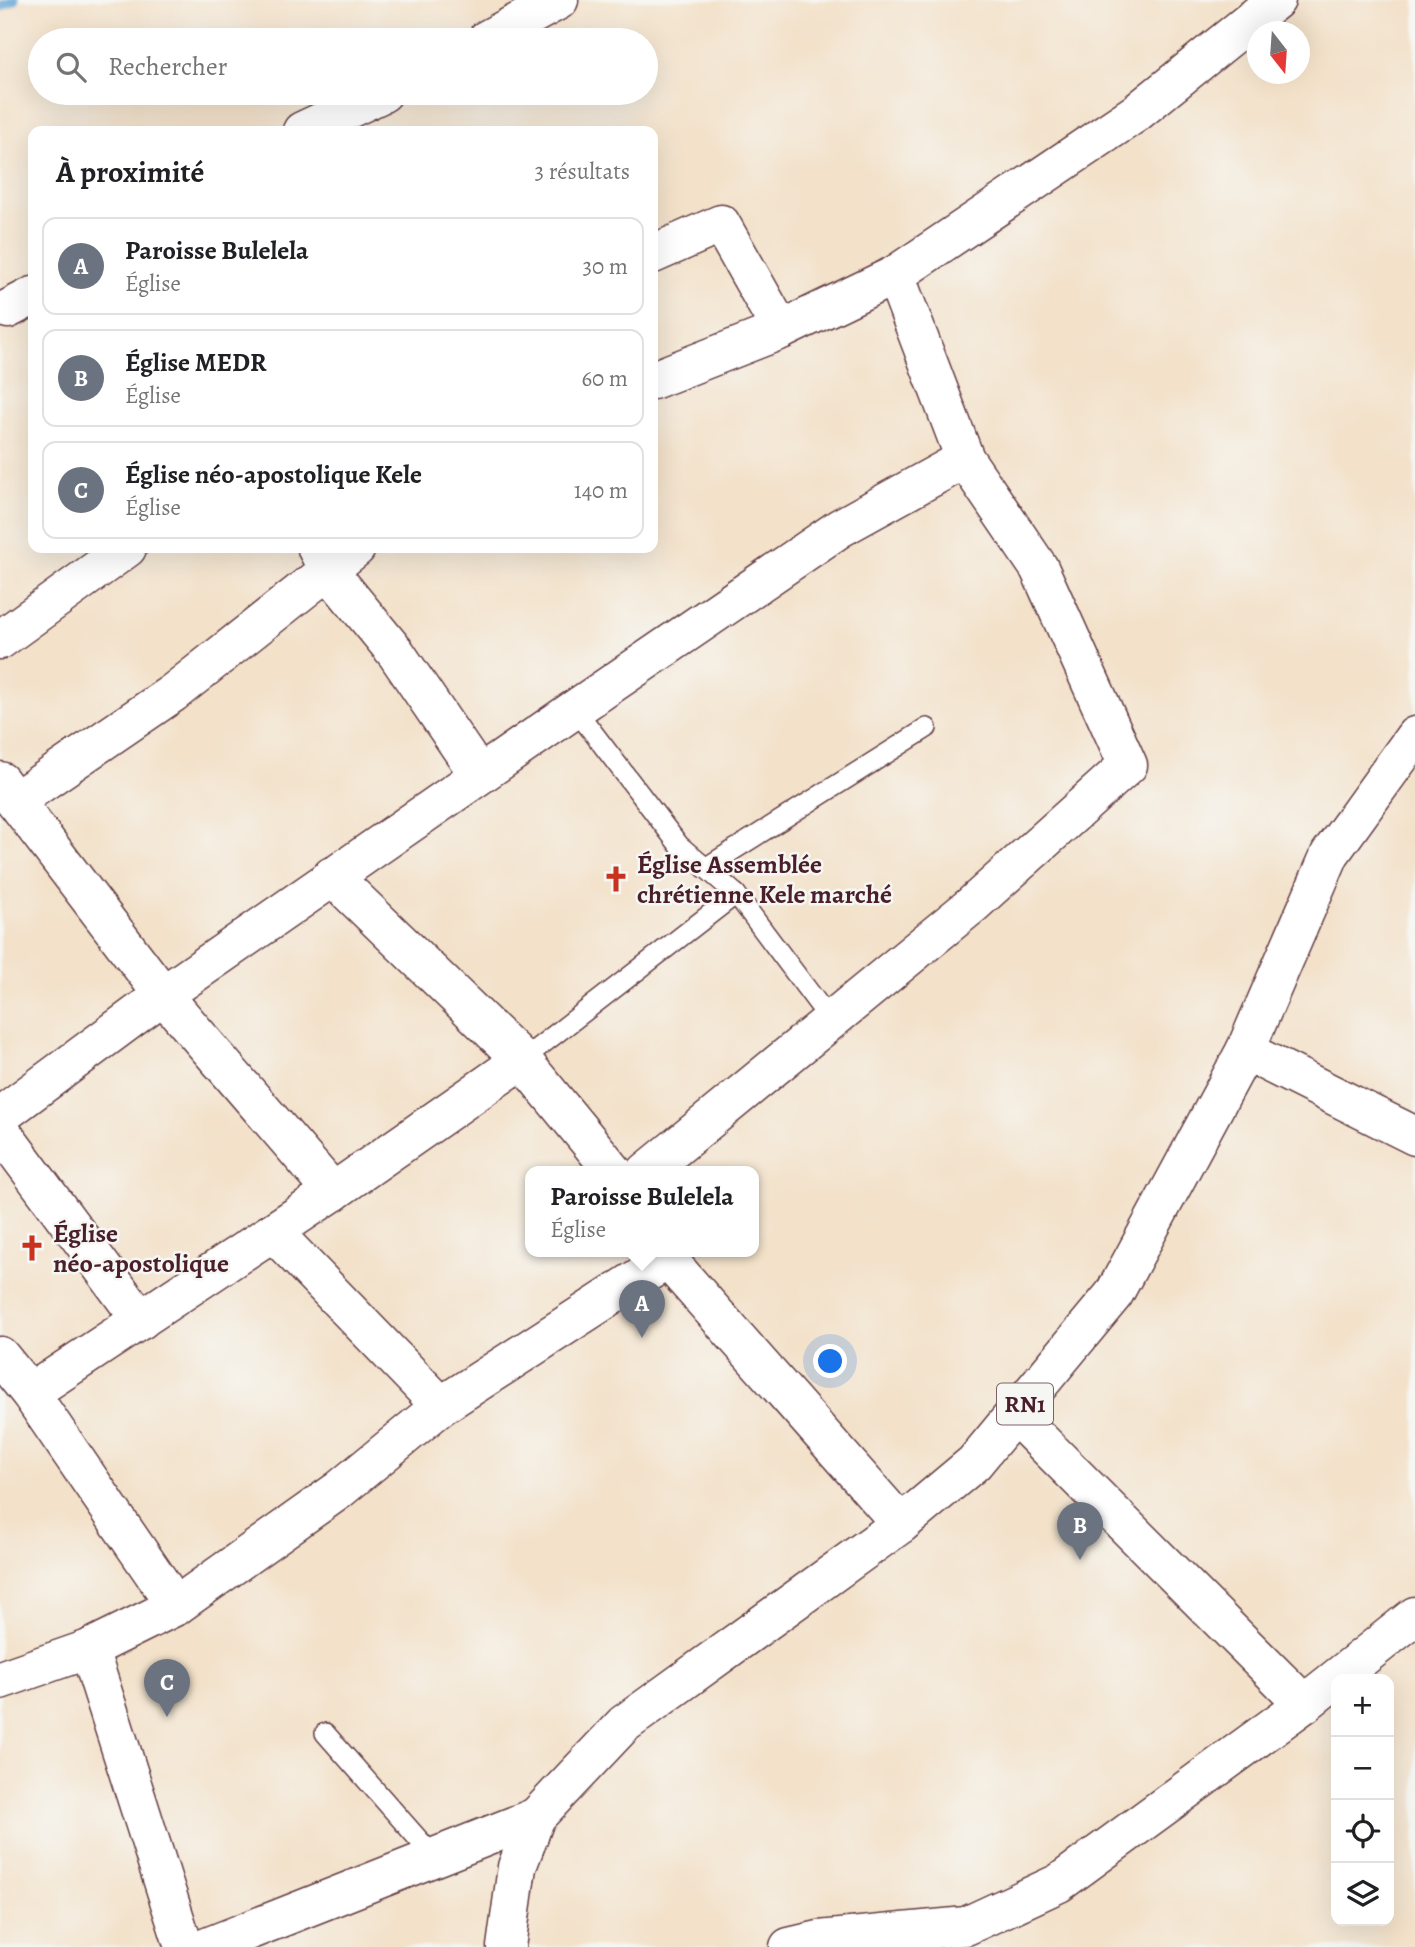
<!DOCTYPE html>
<html lang="fr">
<meta charset="utf-8">
<style>
:root{--surface:#fff;--page:#f6f6f6;--text:#202124;--muted:#757577;--line:#e0e0e0;--accent:#d93025}
body{margin:0;font-family:Alegreya,serif;background:var(--page);color:var(--text)}
.controls{position:absolute;right:21px;bottom:21px;display:grid;overflow:hidden;border-radius:14px;box-shadow:0 7px 28px #0002}
.controls button{width:63px;height:63px;display:grid;place-items:center;padding:0;border:0;border-bottom:2px solid var(--line);background:var(--surface);color:var(--text);font:35px sans-serif}
.compass{position:absolute;left:1247px;top:21px;width:63px;height:63px;border-radius:50%;background:var(--surface);box-shadow:0 7px 28px #0002;rotate:163deg}
.you{position:absolute;left:831px;top:1362px;width:24px;height:24px;margin:-18px;border:5px solid #fff;border-radius:50%;background:#1a73e8;box-shadow:0 0 0 10px #1a73e833}
.badge{display:grid;place-items:center;width:46px;height:46px;border-radius:50%;background:var(--accent);color:#fff;font-size:23px;font-weight:700}
.pin{position:absolute;translate:-50% -58px;filter:drop-shadow(0 2px 4px #0008)}
.pin::after{content:'';position:absolute;top:37px;width:24px;height:21px;background:inherit;clip-path:polygon(0 0,100% 0,50% 100%)}
.popup{position:absolute;left:525px;top:1166px;width:234px;height:91px;box-sizing:border-box;display:grid;place-content:center;border-radius:14px;background:var(--surface);filter:drop-shadow(0 2px 5px #0005);font-size:23px;white-space:nowrap;color:var(--muted)}
.popup b{font-size:26px;color:var(--text)}
.popup::after{content:'';position:absolute;left:50%;top:100%;margin-left:-14px;border:14px solid transparent;border-top-color:var(--surface)}
.list{margin:0;padding:0;list-style:none}
h2{display:flex;justify-content:space-between;align-items:center;height:91px;margin:0;padding:0 28px;font-size:30px}
h2 small{font-size:23px;font-weight:400;color:var(--muted)}
.list li{display:grid;grid-template-columns:46px 1fr auto;gap:21px;align-items:center;box-sizing:border-box;height:98px;margin:0 14px 14px;padding:0 14px;border:2px solid var(--line);border-radius:14px}
.list b{display:block;font-size:26px;white-space:nowrap}
.list p{margin:0;font-size:23px;white-space:nowrap;color:var(--muted)}
.list em{font-size:23px;font-style:normal;color:var(--muted)}
.icon{flex:none;width:38px;height:38px;fill:none;stroke:currentColor;stroke-width:2;stroke-linecap:round;stroke-linejoin:round}
.map{position:relative;flex:none;width:1415px;height:1947px;overflow:hidden}
.search{position:absolute;background:var(--surface);box-shadow:0 7px 28px #0002;left:28px;top:28px;width:630px;height:77px;display:flex;align-items:center;gap:18px;box-sizing:border-box;padding:0 24px;border-radius:38px;color:var(--muted);font-size:26px}
.panel{position:absolute;background:var(--surface);box-shadow:0 7px 28px #0002;left:28px;top:126px;width:630px;height:427px;border-radius:14px}
.map>svg:first-child{display:block}
.lines{fill:none;stroke-linecap:round;stroke-linejoin:round}
.stream{stroke:#5ea2d3;stroke-width:10}
.service-casing{stroke:#633c43;stroke-width:22}
.minor-casing{stroke:#633c43;stroke-width:41}
.trunk-casing{stroke:#633c43;stroke-width:41}
.service{stroke:#fff;stroke-width:19}
.minor{stroke:#fff;stroke-width:38}
.trunk{stroke:#fff;stroke-width:38}
.labels{text-anchor:middle;stroke-width:5;stroke-linejoin:round;paint-order:stroke}
.shield{fill:#f6f6f2;stroke:#7e6067;stroke-width:2}
.shield-label{font-size:24px;font-weight:bold;fill:#4a1f2b}
.poi-label{font-size:26px;font-weight:bold;fill:#4a1f2b;stroke:#f6f6f2;text-anchor:start}
</style>
<div class="map">
<svg width="1415" height="1947" viewBox="0 0 1415 1947">
<rect width="100%" height="100%" fill="#f6f6f2"/>
<filter id="ink" filterUnits="userSpaceOnUse"><feTurbulence type="fractalNoise" baseFrequency=".0143" numOctaves="2"/><feDisplacementMap in="SourceGraphic" scale="14" xChannelSelector="R" yChannelSelector="G"/><feConvolveMatrix kernelMatrix="1 2 1 2 8 2 1 2 1" color-interpolation-filters="sRGB"/></filter>
<filter id="wash" filterUnits="userSpaceOnUse"><feTurbulence type="fractalNoise" baseFrequency=".00686" numOctaves="4" result="noise"/><feDisplacementMap in="SourceGraphic" scale="28" xChannelSelector="R" yChannelSelector="G"/><feGaussianBlur stdDeviation="1.57" result="paint"/><feColorMatrix in="noise" values="0 0 0 0 0 0 0 0 0 0 0 0 0 0 0 0 0 1.4 0 .05"/><feComposite in="paint" operator="in"/></filter>
<g filter="url(#wash)">
<rect width="100%" height="100%" fill="#f3e1c9"/>
<g class="lines">
<polyline class="stream" points="0,7 14,0"/>
</g>
</g>
<g filter="url(#ink)">
<g class="lines">
<g class="service-casing">
<g id="service">
<polyline points="575,709 679,845 736,894 831,1021"/>
<polyline points="705,868 927,728"/>
<polyline points="522,1060 736,894"/>
<polyline points="325,1733 435,1858"/>
</g>
</g>
<g class="minor-casing">
<g id="minor">
<polyline points="486,40 559,0"/>
<polyline points="302,131 383,93"/>
<polyline points="653,254 721,224 781,330 895,275 1136,113 1276,0"/>
<polyline points="8,309 33,296"/>
<polyline points="653,380 781,330"/>
<polyline points="317,549 328,570 396,653 479,775"/>
<polyline points="0,640 127,548"/>
<polyline points="0,781 163,995 333,1192"/>
<polyline points="15,801 173,693 356,548"/>
<polyline points="332,876 522,1060 614,1172"/>
<polyline points="1245,1051 1415,1136"/>
<polyline points="0,1116 163,995 575,709 840,528 965,459"/>
<polyline points="0,1130 141,1320"/>
<polyline points="646,1172 972,905 1128,765 1039,568 965,459 895,275"/>
<polyline points="273,1232 441,1406"/>
<polyline points="661,1252 901,1524"/>
<polyline points="0,1356 30,1393 176,1606"/>
<polyline points="30,1393 333,1192 522,1060"/>
<polyline points="1016,1416 1304,1704"/>
<polyline points="89,1649 184,1947"/>
<polyline points="0,1680 89,1649 176,1606 339,1490 441,1406 665,1261"/>
<polyline points="207,1947 536,1817"/>
<polyline points="789,1947 819,1940 966,1926 1059,1883 1304,1704 1415,1616"/>
</g>
</g>
<g class="trunk-casing">
<polyline id="trunk" points="506,1947 517,1867 536,1817 624,1724 901,1524 974,1463 1114,1294 1245,1051 1330,854 1415,736"/>
</g>
<use href="#service" class="service"/>
<use href="#minor" class="minor"/>
<use href="#trunk" class="trunk"/>
</g>
</g>
<defs>
<g id="church-bare" transform="scale(2.1)"><path d="M-1.2-6h2.4v3.5h3.3v2.4h-3.3V6h-2.4V-.1h-3.3v-2.4h3.3Z" fill="#c8321e" stroke="#f6f6f2" stroke-width="2.5" paint-order="stroke"/></g>
</defs>
<g fill-rule="evenodd">
<use href="#church-bare" x="616" y="879"/>
<use href="#church-bare" x="32" y="1248"/>
</g>
<g class="labels">
<rect class="shield" x="997" y="1383.5" width="56" height="41" rx="5"/>
<g class="shield-label">
<text x="1025" y="1412">RN1</text>
</g>
<g class="poi-label">
<text x="637" y="873">Église Assemblée<tspan x="637" dy="30">chrétienne Kele marché</tspan></text>
<text x="53" y="1242">Église<tspan x="53" dy="30">néo-apostolique</tspan></text>
</g>
</g>
</svg>
<div class="controls">
<button>+</button>
<button>−</button>
<button><svg class="icon" aria-label="locate" viewBox="0 0 24 24"><circle cx="12" cy="12" r="6"/><path d="M12 2v4M12 18v4M2 12h4M18 12h4"/></svg></button>
<button><svg class="icon" aria-label="layers" viewBox="0 0 24 24"><path d="M12 4l9 5-9 5-9-5zM3 14l9 5 9-5"/></svg></button>
</div>
<svg class="compass" viewBox="-18 -18 36 36"><path d="M0-13l5 13h-10z" fill="#e53935"/><path d="M0 13l5-13h-10z" fill="#757577"/></svg>
<div class="you"></div>
<div class="pin badge" style="left:642px;top:1338px;background:#6b7280">A</div>
<div class="popup"><b>Paroisse Bulelela</b>Église</div>
<div class="pin badge" style="left:1080px;top:1560px;background:#6b7280">B</div>
<div class="pin badge" style="left:167px;top:1717px;background:#6b7280">C</div>
<div class="search"><svg class="icon" aria-label="search" viewBox="0 0 24 24"><circle cx="10" cy="10" r="6"/><path d="M15 15l6 6"/></svg>Rechercher</div>
<section class="panel">
<h2>À proximité<small>3 résultats</small></h2>
<ul class="list">
<li><span class="badge" style="background:#6b7280">A</span><div><b>Paroisse Bulelela</b><p>Église</p></div><em>30 m</em></li>
<li><span class="badge" style="background:#6b7280">B</span><div><b>Église MEDR</b><p>Église</p></div><em>60 m</em></li>
<li><span class="badge" style="background:#6b7280">C</span><div><b>Église néo-apostolique Kele</b><p>Église</p></div><em>140 m</em></li>
</ul>
</section>
</div>
